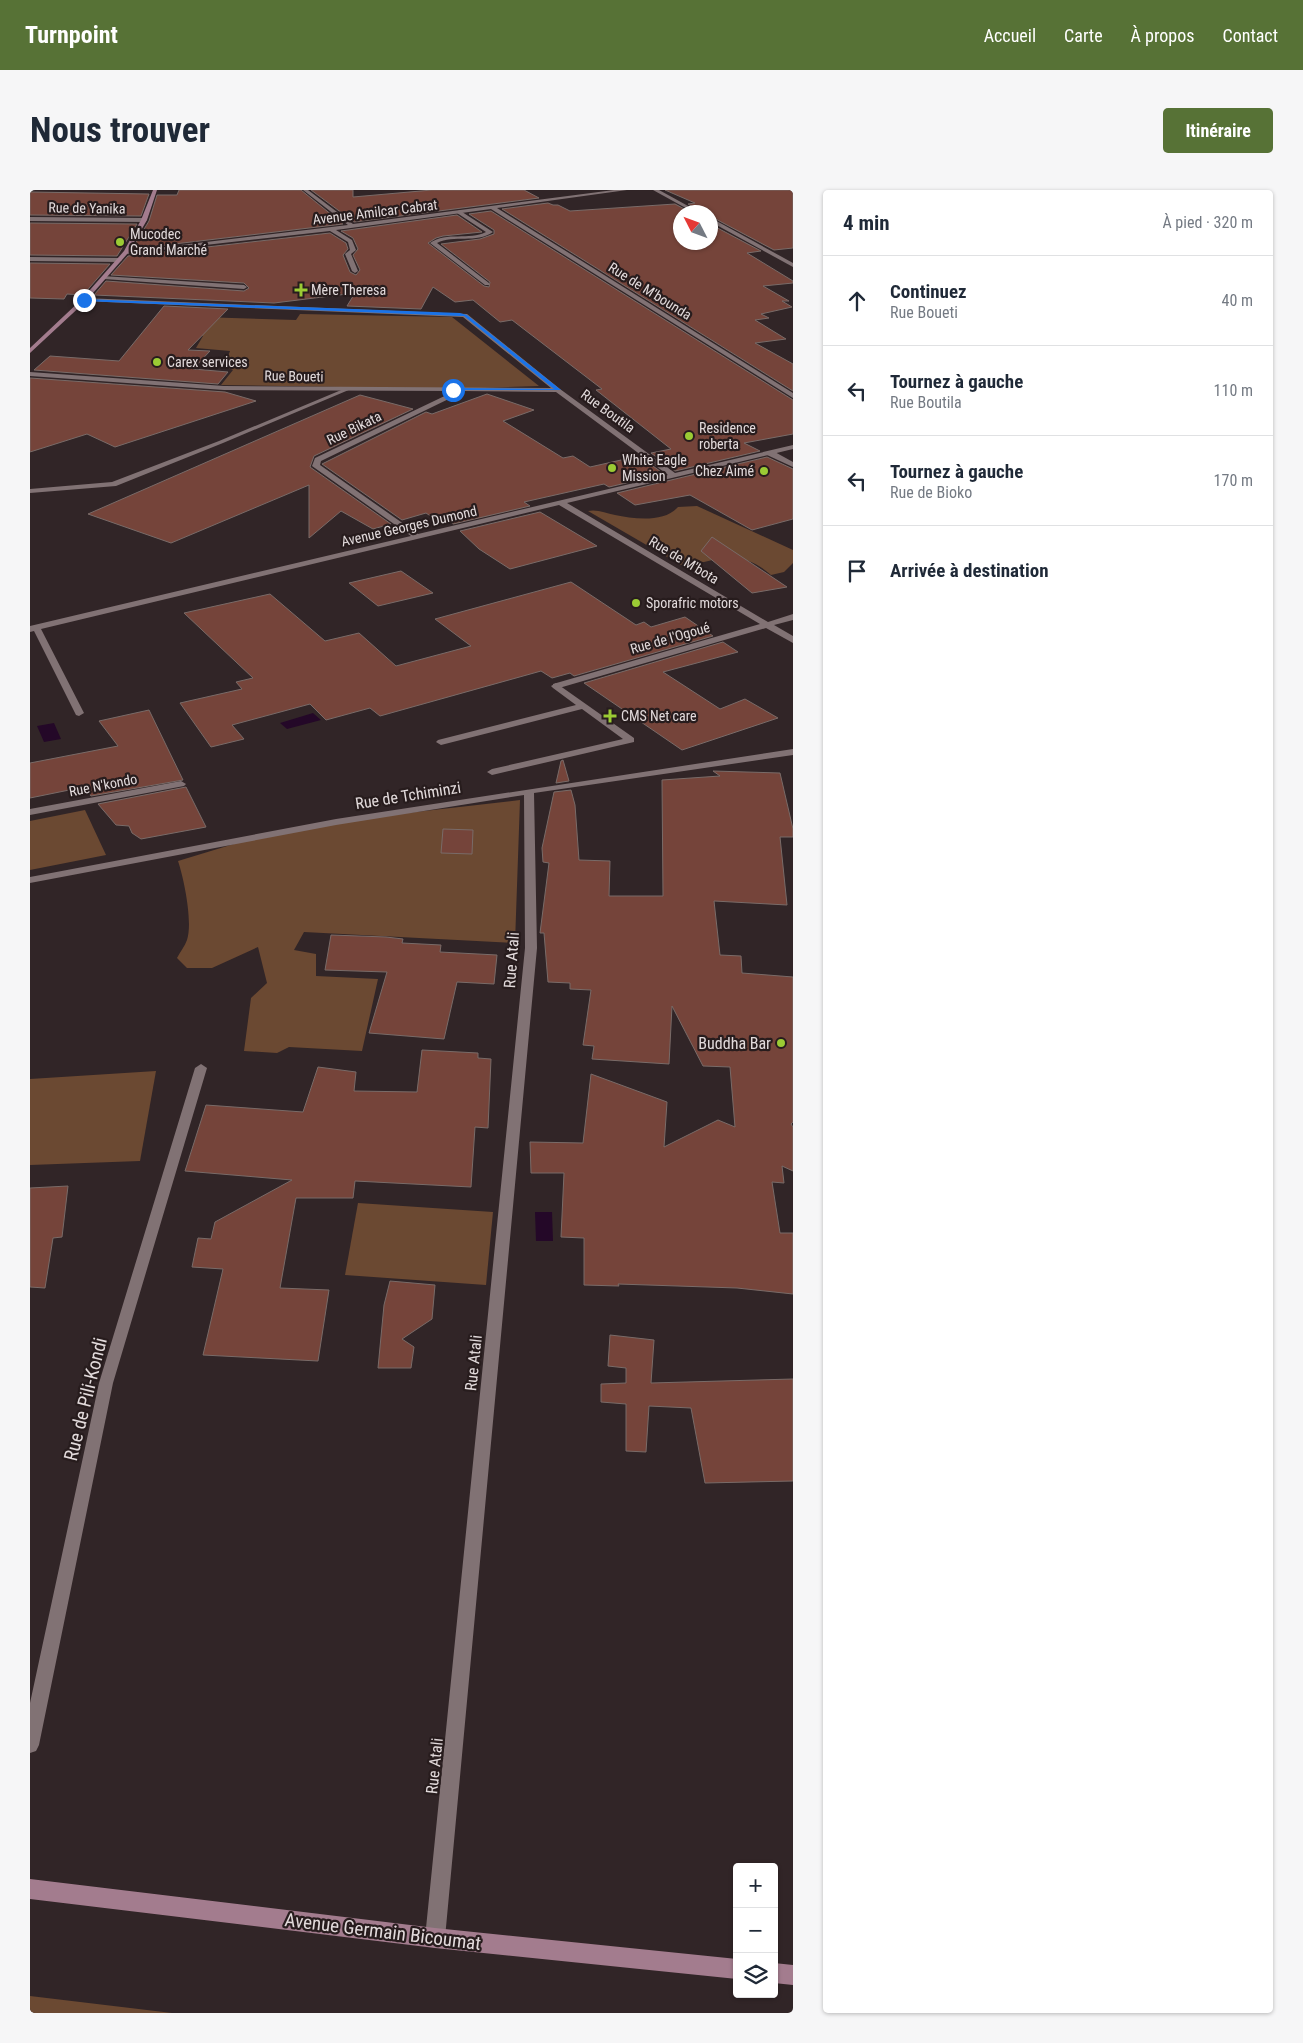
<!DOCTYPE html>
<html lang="fr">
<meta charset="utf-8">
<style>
:root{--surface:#fff;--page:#f6f6f7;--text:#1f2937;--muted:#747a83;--line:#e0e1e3;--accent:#577236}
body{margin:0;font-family:"Roboto Condensed",sans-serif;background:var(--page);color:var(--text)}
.controls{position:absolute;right:15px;bottom:15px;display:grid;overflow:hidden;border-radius:5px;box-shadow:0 1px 4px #0004}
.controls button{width:45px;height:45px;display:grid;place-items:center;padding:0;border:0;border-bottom:1px solid var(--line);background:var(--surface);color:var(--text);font:25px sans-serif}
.compass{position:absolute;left:643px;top:15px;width:45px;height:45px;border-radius:50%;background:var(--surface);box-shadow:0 1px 4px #0004;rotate:312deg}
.stop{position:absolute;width:15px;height:15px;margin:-11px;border:4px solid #1a73e8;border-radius:50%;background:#fff}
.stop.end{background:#1a73e8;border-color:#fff;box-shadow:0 1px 5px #0008}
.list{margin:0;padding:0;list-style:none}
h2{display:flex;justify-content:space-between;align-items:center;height:65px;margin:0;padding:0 20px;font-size:21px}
h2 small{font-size:16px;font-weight:400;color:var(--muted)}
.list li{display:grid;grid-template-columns:32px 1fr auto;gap:15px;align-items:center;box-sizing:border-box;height:90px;padding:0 20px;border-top:1px solid var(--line)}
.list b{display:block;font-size:19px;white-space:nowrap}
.list p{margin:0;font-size:16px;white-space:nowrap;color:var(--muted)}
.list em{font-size:16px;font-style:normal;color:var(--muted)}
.icon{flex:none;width:28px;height:28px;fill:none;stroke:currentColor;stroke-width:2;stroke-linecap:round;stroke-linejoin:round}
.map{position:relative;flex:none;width:763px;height:1823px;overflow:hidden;border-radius:5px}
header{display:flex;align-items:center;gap:30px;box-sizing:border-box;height:70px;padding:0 25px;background:var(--accent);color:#fff}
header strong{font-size:24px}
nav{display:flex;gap:28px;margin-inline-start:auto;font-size:18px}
.intro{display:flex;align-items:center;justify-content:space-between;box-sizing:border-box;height:120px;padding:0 30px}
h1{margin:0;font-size:35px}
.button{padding:12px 22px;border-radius:5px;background:var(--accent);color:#fff;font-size:18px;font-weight:700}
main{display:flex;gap:30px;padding:0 30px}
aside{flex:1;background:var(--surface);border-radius:5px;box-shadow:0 1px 4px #0004}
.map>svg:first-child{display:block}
.green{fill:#6b4932}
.water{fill:#240828}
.building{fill:#75443a;stroke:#796b68}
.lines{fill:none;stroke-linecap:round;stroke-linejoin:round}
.lane{fill:#817274;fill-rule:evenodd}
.street{fill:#817274;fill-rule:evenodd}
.secondary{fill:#a37c8e;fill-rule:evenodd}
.route{fill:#1a73e8}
.poi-dot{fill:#9bcb34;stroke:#271c1d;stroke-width:2}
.labels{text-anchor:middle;stroke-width:4.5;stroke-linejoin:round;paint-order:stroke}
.far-street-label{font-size:14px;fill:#e2dadb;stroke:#271c1d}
.far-poi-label{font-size:14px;fill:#e2dadb;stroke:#271c1d;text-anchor:start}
.street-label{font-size:16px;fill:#e2dadb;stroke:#271c1d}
.poi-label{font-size:16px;fill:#e2dadb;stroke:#271c1d;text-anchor:end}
.near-street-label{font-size:19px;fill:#e2dadb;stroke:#271c1d}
</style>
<header>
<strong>Turnpoint</strong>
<nav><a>Accueil</a><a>Carte</a><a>À propos</a><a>Contact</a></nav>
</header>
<div class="intro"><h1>Nous trouver</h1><a class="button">Itinéraire</a></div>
<main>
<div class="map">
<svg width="763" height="1823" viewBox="0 0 763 1823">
<rect width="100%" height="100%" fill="#312527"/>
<g class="green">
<polygon points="270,124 422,127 509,196 423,199 191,195 203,180 194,177 200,161 166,158 173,146 154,143 170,127 266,130"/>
<path d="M667,316L763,360V373L754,382L741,385C728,373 708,364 690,368C685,369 680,371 674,372C666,372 659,370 651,375L558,321C567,319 576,323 585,325C604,329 634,333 648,317Z"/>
<path d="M490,610L485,753L274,742L264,760L286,764V786L348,789L332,861L259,857L247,863L214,861L221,808L237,793L228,757L182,778H157L147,768C150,762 155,756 157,750C163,732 154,689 148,671L233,645L368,624Z"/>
<polygon points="55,620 76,665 0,680 0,631"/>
<polygon points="126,881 110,971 0,975 0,889"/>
<polygon points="328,1013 463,1022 456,1095 315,1085"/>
<polygon points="0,1806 142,1823 0,1823"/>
</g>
<g class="water">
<polygon points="283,523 291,530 257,539 250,533"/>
<polygon points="24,533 31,549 14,552 7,536"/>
<polygon points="505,1022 522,1022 523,1051 506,1051"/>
</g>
<g class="building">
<polygon points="149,0 271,0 313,34 102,59 119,31 127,5 147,5"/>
<polygon points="281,0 323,0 323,7 402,0 494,0 509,8 324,32"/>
<polygon points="635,0 763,0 763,58 744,60 680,26 680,22 671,22 658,14 665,13"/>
<polygon points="0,2 119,4 111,26 0,25"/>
<polygon points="518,13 523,15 528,15 540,21 645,14 660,22 650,22 650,52 680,52 680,34 731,61 717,63 763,91 763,93 733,96 759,111 752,111 762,117 731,124 739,128 725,130 756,149 725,153 763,174 763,201 472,19"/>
<polygon points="461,21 763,210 763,244 714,253 730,261 645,281 621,263 641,259 566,200 572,199 482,130 470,132 443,110 425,112 403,97 391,119 317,116 325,103 244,113 64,105 76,91 214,101 219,98 214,93 81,85 98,66 300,43 316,53 318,59 313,65 320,82 326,85 330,80 323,65 328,59 323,48 311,41 427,25 452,42 413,46 406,48 398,53 454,96 459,97 460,92 411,54 450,49 464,44 464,40 439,24"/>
<polygon points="0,33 107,34 87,66 0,65"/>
<polygon points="0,73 80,74 53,105 37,104 34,109 0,108"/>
<polygon points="134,116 198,119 158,160 180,161 163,179 198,182 188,194 4,180 20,166 89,171"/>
<polygon points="0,188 195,202 226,211 85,257 57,244 0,262"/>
<polygon points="457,204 504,220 473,231 533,268 543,266 560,277 609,266 634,284 579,297 574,294 494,312 500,316 423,334 413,325 402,327 396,323 372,330 292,274 396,222 402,224"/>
<polygon points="330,205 383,219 284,266 280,277 361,334 343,339 311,321 279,348 279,295 141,353 58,324"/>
<polygon points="737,267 763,279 763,329 722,340 660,305 605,315 587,303"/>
<polygon points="510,322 567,356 480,379 449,359 430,341"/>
<polygon points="682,347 757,397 722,403 671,361"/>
<polygon points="371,381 403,403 348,416 319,393"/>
<polygon points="541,392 606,435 614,432 621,437 655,427 683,446 544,486 540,483 522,488 511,481 350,526 340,518 296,530 280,514 202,535 214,549 181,557 150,513 212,499 206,492 223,488 154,423 240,404 295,451 329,443 366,476 441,456 405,429"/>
<polygon points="693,452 708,462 633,482 690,519 715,509 748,528 652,560 554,493"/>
<polygon points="119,520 153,590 61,606 54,597 0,608 0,573 88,556 69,531"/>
<polygon points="533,570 539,591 526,593 531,571"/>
<polygon points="683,581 750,583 763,639 763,647 750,647 757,715 684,711 690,765 711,766 712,783 763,787 763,932 761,934 763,937 763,981 752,976 754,993 742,992 750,1043 763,1043 763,1104 707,1098 588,1094 589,1096 554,1095 554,1048 531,1047 534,983 501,983 500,952 553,953 561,884 637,912 634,957 688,930 705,937 700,877 673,876 642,816 639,874 562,869 564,856 553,855 561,800 540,799 540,793 518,792 514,743 510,743 519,673 513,672 512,658 524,602 541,600 545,615 549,670 580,671 579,706 633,706 632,590 690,586"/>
<polygon points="156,597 176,637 111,649 102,643 99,636 86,635 68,614"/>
<polygon points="413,639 443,640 442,664 411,663"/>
<polygon points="301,745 356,747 373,749 372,753 411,755 410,762 467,765 464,794 427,792 414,849 339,843 357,782 295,780"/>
<polygon points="392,860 448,863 448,868 461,869 458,938 445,937 441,997 325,991 323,1008 266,1008 250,1098 299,1100 288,1171 173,1165 193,1079 162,1077 168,1048 181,1049 185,1032 262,990 155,981 176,915 273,922 288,877 326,882 324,901 387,902"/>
<polygon points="38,996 32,1047 23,1048 15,1098 0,1097 0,998"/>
<polygon points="360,1091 405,1095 402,1129 372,1149 384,1157 381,1178 348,1178 354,1115"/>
<polygon points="580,1145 624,1150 621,1193 763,1189 763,1291 675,1293 661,1218 619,1216 616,1262 596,1261 596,1214 571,1212 571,1194 596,1193 596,1178 578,1176"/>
</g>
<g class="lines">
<g class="lane">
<path d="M429,20L463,42C446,54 424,44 407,53L459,93V95H455L400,53C417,41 439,51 456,42L427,23Z"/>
<polygon points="0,67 89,68 92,70 89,72 0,71"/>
<polygon points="72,86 214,95 217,97 214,99 74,89"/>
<polygon points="316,198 321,199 193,253 86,296 0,303 0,299 82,292 189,251"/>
<polygon points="737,261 743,261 763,272 763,277 737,265"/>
<polygon points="526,493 604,548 604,552 462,585 457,582 462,579 593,549 552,519 411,555 406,552 408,550 546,515 523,498 521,496"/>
</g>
<g class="street">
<polygon points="273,0 278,0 323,34 584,0 597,0 467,18 763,203 763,208 461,19 306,40 322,50 326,60 321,64 328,81 325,83 322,81 315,64 320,60 318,52 300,41 96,64 93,62 318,35"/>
<polygon points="623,0 629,0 669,22 663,22"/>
<polygon points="0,27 114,28 117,30 114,32 0,31"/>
<polygon points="681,28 763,73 763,77 681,32"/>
<path d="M54,108L437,124L530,199L645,283L763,255V259L537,313L738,432L763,424V430L744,435L763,446V453L736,438L529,498H523V494L730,434L529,315L11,439L54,523L49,526L46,525L4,441L0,442V436L381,346L282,276L285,268L425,201L194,200L0,186V182L194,196L521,198L433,127L52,111ZM432,201L526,202L638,285L388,344L290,275L291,271L431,203Z"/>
<polygon points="763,559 763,565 504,603 507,758 415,1748 412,1755 405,1758 398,1755 395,1748 495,758 494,605 306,635 0,693 0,687 306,629"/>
<polygon points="151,591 156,594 154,596 0,625 0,619"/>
<polygon points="171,874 177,878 83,1193 9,1555 6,1561 0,1563 0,1513 69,1193 165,878"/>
</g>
<g class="secondary">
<polygon points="123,0 127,0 117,30 98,63 56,111 0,163 0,158 52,109 94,61 111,30"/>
<polygon points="0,1689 405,1738 707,1769 707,1789 405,1758 0,1709"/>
<polygon points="744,1773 763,1775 763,1795 744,1793"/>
</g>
</g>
<polygon class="route" points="54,109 430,123 437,125 531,200 422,200 423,198 524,199 434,126 430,126 52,111"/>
<g class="poi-dot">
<circle cx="90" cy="52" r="5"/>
<path d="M268.5 92.5h5v5h5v5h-5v5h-5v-5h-5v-5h5z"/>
<circle cx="127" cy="172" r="5"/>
<circle cx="659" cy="246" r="5"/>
<circle cx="582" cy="278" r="5"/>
<circle cx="734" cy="281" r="5"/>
<circle cx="606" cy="413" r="5"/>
<path d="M577.5 518.5h5v5h5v5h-5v5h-5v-5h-5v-5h5z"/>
<circle cx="751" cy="853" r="5"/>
</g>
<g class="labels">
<g class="far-street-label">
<text transform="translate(57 18) rotate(1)" y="5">Rue de Yanika</text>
<text transform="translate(345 22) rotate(-7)" y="5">Avenue Amilcar Cabrat</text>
<text transform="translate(620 101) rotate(32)" y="5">Rue de M'bounda</text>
<text transform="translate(264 186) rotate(1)" y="5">Rue Boueti</text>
<text transform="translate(578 221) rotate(36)" y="5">Rue Boutila</text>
<text transform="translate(324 238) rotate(-26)" y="5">Rue Bikata</text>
<text transform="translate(379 336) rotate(-13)" y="5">Avenue Georges Dumond</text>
<text transform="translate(654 370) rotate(31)" y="5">Rue de M'bota</text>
<text transform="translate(640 448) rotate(-16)" y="5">Rue de l'Ogoué</text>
<text transform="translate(73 595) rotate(-11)" y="5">Rue N'kondo</text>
</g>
<g class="far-poi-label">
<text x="100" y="49">Mucodec<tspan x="100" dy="16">Grand Marché</tspan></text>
<text x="281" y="105">Mère Theresa</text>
<text x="137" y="177">Carex services</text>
<text x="669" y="243">Residence<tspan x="669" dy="16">roberta</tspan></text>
<text x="592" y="275">White Eagle<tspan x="592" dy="16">Mission</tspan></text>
<text x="724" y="286" text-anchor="end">Chez Aimé</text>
<text x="616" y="418">Sporafric motors</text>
<text x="591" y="531">CMS Net care</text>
</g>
<g class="street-label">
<text transform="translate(378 605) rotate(-9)" y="6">Rue de Tchiminzi</text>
<text transform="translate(481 770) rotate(-86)" y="6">Rue Atali</text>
<text transform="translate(443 1173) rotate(-84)" y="6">Rue Atali</text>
<text transform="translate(404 1576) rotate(-84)" y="6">Rue Atali</text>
</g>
<g class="poi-label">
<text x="741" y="859">Buddha Bar</text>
</g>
<g class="near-street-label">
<text transform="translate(55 1209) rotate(-76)" y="7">Rue de Pili-Kondi</text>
<text transform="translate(353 1741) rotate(7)" y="7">Avenue Germain Bicoumat</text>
</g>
</g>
</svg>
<div class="controls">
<button>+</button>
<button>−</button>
<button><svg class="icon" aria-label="layers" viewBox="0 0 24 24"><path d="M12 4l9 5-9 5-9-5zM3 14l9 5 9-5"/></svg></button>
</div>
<svg class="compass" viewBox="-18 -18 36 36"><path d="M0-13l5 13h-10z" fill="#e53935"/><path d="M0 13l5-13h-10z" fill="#747a83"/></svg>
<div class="stop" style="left:423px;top:200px"></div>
<div class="stop end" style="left:54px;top:110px"></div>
</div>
<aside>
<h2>4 min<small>À pied · 320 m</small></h2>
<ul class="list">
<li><svg class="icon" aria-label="ahead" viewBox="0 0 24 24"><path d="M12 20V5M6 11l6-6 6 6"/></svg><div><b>Continuez</b><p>Rue Boueti</p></div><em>40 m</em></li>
<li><svg class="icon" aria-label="left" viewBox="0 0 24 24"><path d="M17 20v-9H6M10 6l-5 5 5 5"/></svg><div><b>Tournez à gauche</b><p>Rue Boutila</p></div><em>110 m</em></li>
<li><svg class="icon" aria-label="left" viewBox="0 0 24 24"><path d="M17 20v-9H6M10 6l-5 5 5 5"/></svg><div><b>Tournez à gauche</b><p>Rue de Bioko</p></div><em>170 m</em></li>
<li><svg class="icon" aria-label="arrive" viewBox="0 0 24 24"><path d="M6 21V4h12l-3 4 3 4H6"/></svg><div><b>Arrivée à destination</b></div></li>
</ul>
</aside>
</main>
